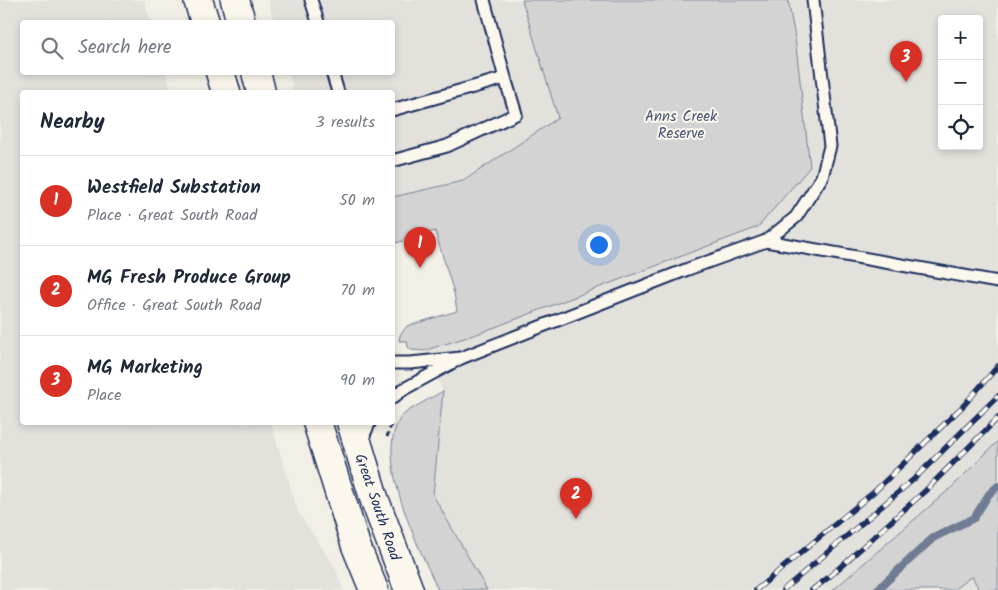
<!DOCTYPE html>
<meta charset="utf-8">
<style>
:root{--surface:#fff;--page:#f6f6f7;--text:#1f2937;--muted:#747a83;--line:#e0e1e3;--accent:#d93025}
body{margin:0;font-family:Kalam,sans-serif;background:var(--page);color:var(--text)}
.controls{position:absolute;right:15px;top:15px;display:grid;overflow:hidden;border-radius:5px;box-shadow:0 2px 8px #0003}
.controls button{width:45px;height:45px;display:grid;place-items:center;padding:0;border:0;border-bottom:1px solid var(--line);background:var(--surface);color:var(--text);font:25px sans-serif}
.you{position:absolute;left:598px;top:244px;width:18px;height:18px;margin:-12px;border:4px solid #fff;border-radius:50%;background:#1a73e8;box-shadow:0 0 0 8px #1a73e833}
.badge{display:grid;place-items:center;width:32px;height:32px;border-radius:50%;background:var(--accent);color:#fff;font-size:16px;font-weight:700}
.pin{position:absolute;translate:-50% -41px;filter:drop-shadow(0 1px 2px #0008)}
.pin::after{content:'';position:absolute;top:26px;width:18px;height:15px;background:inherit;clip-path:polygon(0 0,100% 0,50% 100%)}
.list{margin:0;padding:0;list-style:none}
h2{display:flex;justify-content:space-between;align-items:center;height:65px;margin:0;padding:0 20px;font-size:21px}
h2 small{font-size:16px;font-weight:400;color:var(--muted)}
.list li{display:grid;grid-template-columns:32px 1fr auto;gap:15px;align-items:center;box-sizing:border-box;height:90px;padding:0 20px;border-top:1px solid var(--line)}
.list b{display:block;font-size:19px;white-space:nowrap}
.list p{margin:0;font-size:16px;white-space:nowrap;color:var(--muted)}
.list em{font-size:16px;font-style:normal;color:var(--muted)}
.icon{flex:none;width:28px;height:28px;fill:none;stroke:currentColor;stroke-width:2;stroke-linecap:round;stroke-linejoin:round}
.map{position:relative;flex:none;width:998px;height:590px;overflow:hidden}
.search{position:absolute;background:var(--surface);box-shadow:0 2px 8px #0003;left:20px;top:20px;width:375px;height:55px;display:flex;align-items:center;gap:12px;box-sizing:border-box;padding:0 18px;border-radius:5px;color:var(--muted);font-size:19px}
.panel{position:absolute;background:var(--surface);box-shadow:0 2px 8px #0003;left:20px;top:90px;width:375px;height:335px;border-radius:5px}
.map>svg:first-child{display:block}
.built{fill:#e2e1dc;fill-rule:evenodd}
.green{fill:#d2d3d2;stroke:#768198}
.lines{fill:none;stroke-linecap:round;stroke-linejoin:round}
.stream{stroke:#707b93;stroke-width:8}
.lane-casing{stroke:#1b2f5e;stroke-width:15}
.primary-casing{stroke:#1b2f5e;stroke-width:31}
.path{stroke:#1b2f5e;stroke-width:3;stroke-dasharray:4 4;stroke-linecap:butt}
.lane{stroke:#fbf7ec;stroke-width:11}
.primary{stroke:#fbf7ec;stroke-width:28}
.rail-casing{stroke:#1b2f5e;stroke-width:5.5}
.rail{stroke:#fbf7ec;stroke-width:4;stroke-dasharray:11;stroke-linecap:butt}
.labels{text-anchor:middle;stroke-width:4;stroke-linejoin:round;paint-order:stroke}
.park-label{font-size:15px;fill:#49587b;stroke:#fbf7ec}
.street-label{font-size:15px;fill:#1b2f5e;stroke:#fbf7ec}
</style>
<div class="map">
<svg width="998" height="590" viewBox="0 0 998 590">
<rect width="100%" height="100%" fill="#f2efe6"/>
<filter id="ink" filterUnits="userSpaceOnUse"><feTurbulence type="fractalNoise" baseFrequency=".02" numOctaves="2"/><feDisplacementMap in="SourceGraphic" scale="10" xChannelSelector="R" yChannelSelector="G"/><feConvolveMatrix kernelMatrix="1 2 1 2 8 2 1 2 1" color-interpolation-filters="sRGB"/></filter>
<g filter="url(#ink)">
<g class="built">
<polygon points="0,0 144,0 151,22 22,22 22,72 166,73 172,92 22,92 22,422 271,423 298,512 335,567 343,590 0,590"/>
<polygon points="268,0 522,0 558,118 463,181 393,197 392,92 294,92 289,73 392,72 392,22 274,22"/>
<path d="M788,0H998V441L952,487L833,590H487L433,495L443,391L423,351L477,334L541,309L795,38ZM942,19H979V146H942Z"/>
<polygon points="972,576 979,590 953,590"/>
</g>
<g class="green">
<polygon points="522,0 788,0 795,38 810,167 758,227 477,334 423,351 411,350 408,347 407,341 399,341 400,335 407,326 457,311 454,293 435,231 393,244 393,197 463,181 558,118"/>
<path d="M443,391L433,495L487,590H438C420,549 372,458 401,417C405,411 435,396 443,391Z"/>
<polygon points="998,441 998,590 979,590 972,576 953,590 833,590 952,487"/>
</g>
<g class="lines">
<polyline class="stream" points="877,590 933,538 974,518 989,494 998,486"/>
<g class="lane-casing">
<g id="lane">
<polyline points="311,0 318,22"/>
<polyline points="332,72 338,92"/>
<polyline points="392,110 505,78 484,0"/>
<polyline points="392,161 447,146 516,114 505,78"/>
<polyline points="766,241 998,282"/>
<polyline points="461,358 688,269 766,241 796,217 822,177 830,146 813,0"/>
<polyline points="392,363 410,363 461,358 404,389 392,398"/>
<polyline points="361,441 370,422"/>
</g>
</g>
<g class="primary-casing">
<g id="primary">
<polyline points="198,0 205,22"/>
<polyline points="235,0 241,22"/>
<polyline points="220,72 226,92"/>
<polyline points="256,72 261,92"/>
<polyline points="317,422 356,546 374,590"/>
<polyline points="351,422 374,498 409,590"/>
</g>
</g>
<polyline class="path" points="387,437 392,422"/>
<use href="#lane" class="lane"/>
<use href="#primary" class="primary"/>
<g class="rail-casing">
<g id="rail">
<polyline points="756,590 875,491 964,405 998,366"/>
<polyline points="783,590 914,479 998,396"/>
<polyline points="812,590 829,577 925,491 998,418"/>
</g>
</g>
<use href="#rail" class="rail"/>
</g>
</g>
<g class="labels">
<g class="park-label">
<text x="681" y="121">Anns Creek<tspan x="681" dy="17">Reserve</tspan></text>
</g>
<g class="street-label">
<text transform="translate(378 507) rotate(71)" y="5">Great South Road</text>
</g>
</g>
</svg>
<div class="controls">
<button>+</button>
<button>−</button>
<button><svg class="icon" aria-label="locate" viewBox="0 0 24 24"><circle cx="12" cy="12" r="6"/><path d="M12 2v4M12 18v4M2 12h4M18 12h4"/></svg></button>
</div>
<div class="you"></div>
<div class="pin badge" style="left:420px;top:268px">1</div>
<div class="pin badge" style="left:576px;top:519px">2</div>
<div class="pin badge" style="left:906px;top:82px">3</div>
<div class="search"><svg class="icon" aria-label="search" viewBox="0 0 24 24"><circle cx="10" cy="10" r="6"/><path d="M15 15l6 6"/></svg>Search here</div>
<section class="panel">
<h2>Nearby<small>3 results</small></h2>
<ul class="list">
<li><span class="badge">1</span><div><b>Westfield Substation</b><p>Place · Great South Road</p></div><em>50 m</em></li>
<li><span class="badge">2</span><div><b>MG Fresh Produce Group</b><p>Office · Great South Road</p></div><em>70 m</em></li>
<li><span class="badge">3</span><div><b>MG Marketing</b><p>Place</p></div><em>90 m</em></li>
</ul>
</section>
</div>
